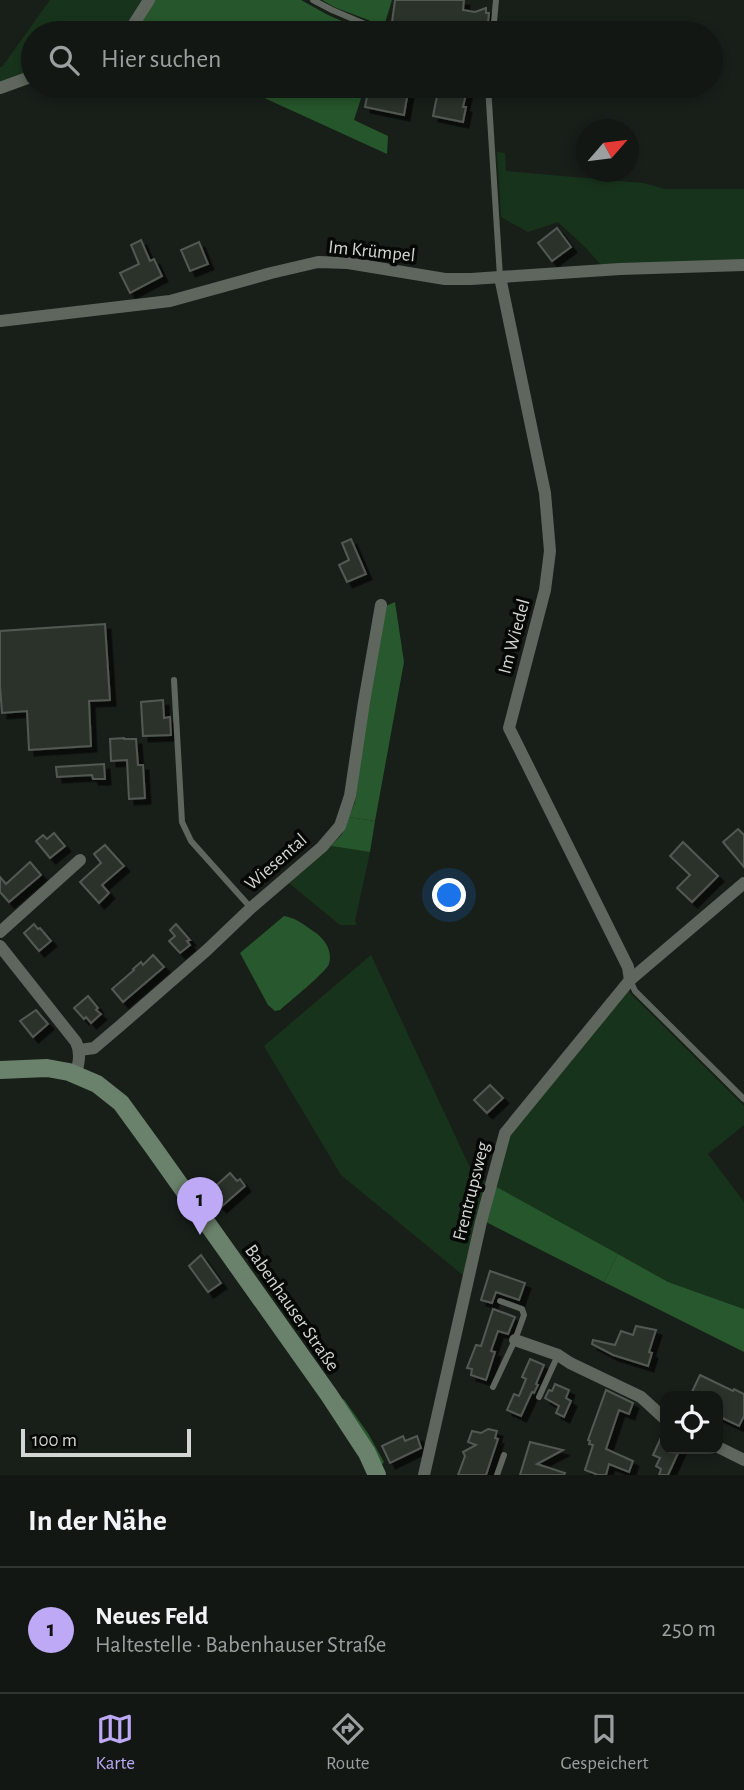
<!DOCTYPE html>
<html lang="de">
<meta charset="utf-8">
<style>
:root{--surface:#121713;--page:#1b201c;--text:#f1f3f6;--muted:#9c9fa0;--line:#313633;--accent:#bda9f5}
body{margin:0;font-family:"Alegreya Sans",sans-serif;background:var(--page);color:var(--text)}
.controls{position:absolute;right:21px;bottom:21px;display:grid;overflow:hidden;border-radius:14px;box-shadow:0 4px 10px #0003}
.controls button{width:63px;height:63px;display:grid;place-items:center;padding:0;border:0;border-bottom:2px solid var(--line);background:var(--surface);color:var(--text);font:35px sans-serif}
.compass{position:absolute;left:576px;top:119px;width:63px;height:63px;border-radius:50%;background:var(--surface);box-shadow:0 4px 10px #0003;rotate:62deg}
.scale{position:absolute;left:21px;bottom:18px;width:170px;box-sizing:border-box;padding-left:7px;border:4px solid #d3d7d3;border-top:0;font-size:19px;line-height:24px;white-space:nowrap;color:#d3d7d3;-webkit-text-stroke:5px #060806;paint-order:stroke}
.you{position:absolute;left:450px;top:896px;width:24px;height:24px;margin:-18px;border:5px solid #fff;border-radius:50%;background:#1a73e8;box-shadow:0 0 0 10px #1a73e833}
.badge{display:grid;place-items:center;width:46px;height:46px;border-radius:50%;background:var(--accent);color:#111;font-size:23px;font-weight:700}
.pin{position:absolute;translate:-50% -58px;filter:drop-shadow(0 2px 4px #0008)}
.pin::after{content:'';position:absolute;top:37px;width:24px;height:21px;background:inherit;clip-path:polygon(0 0,100% 0,50% 100%)}
.list{margin:0;padding:0;list-style:none}
h2{display:flex;justify-content:space-between;align-items:center;height:91px;margin:0;padding:0 28px;font-size:30px}
h2 small{font-size:23px;font-weight:400;color:var(--muted)}
.list li{display:grid;grid-template-columns:46px 1fr auto;gap:21px;align-items:center;box-sizing:border-box;height:126px;padding:0 28px;border-top:2px solid var(--line)}
.list b{display:block;font-size:26px;white-space:nowrap}
.list p{margin:0;font-size:23px;white-space:nowrap;color:var(--muted)}
.list em{font-size:23px;font-style:normal;color:var(--muted)}
.icon{flex:none;width:38px;height:38px;fill:none;stroke:currentColor;stroke-width:2;stroke-linecap:round;stroke-linejoin:round}
.map{position:relative;flex:none;width:744px;height:1475px;overflow:hidden}
.search{position:absolute;background:var(--surface);box-shadow:0 4px 10px #0003;left:21px;right:21px;top:21px;height:77px;display:flex;align-items:center;gap:18px;box-sizing:border-box;padding:0 24px;border-radius:38px;color:var(--muted);font-size:26px}
.sheet{height:217px;background:var(--surface)}
nav{display:flex;justify-content:space-around;align-items:center;box-sizing:border-box;height:98px;border-top:2px solid var(--line);background:var(--surface);font-size:19px;color:var(--muted)}
nav a{display:grid;justify-items:center;gap:4px}
nav .on{color:var(--accent)}
.map>svg:first-child{display:block}
.green{fill:#18331b}
.forest{fill:#26562b}
.water{fill:#28582d}
.lines{fill:none;stroke-linecap:round;stroke-linejoin:round}
.stream{stroke:#28582d;stroke-width:3.5}
.building{fill:#2c332c;stroke:#525952;stroke-width:2;filter:url(#shadow)}
.service{stroke:#5e665e;stroke-width:6}
.minor{stroke:#5e665e;stroke-width:12}
.secondary{stroke:#6a826b;stroke-width:18}
.labels{text-anchor:middle;stroke-width:7;stroke-linejoin:round;paint-order:stroke}
.street-label{font-size:19px;fill:#d3d7d3;stroke:#060806}
</style>
<div class="map">
<svg width="744" height="1475" viewBox="0 0 744 1475">
<defs>
<filter id="shadow"><feDropShadow dx="5.5" dy="5.5" stdDeviation="0" flood-color="#0009"/></filter>
</defs>
<rect width="100%" height="100%" fill="#181f19"/>
<g class="green">
<polygon points="50,0 142,0 120,33 33,33 33,72 0,84 0,67 2,67"/>
<polygon points="497,152 505,153 506,171 643,183 665,189 744,189 744,261 602,266 585,247 558,222 528,232 501,217"/>
<polygon points="331,846 370,852 355,921 357,925 340,925 289,883"/>
<polygon points="371,955 472,1172 486,1182 464,1276 341,1175 264,1046"/>
<polygon points="627,990 744,1106 744,1125 708,1154 744,1202 744,1309 668,1282 495,1186 507,1135"/>
</g>
<g class="forest">
<polygon points="153,0 301,0 328,15 370,33 132,33"/>
<polygon points="322,0 392,0 384,26 334,7"/>
<polygon points="238,86 365,86 354,120 388,136 387,154"/>
<polygon points="349,817 375,821 370,852 331,846 342,834"/>
<polygon points="495,1186 618,1254 604,1282 486,1222"/>
</g>
<g class="water">
<polygon points="395,602 404,662 375,821 349,817 355,802 368,707 386,606"/>
<path d="M284,916C296,918 303,924 313,931C324,938 333,950 329,964C325,973 289,1002 280,1010L275,1011L268,1005L240,953Z"/>
<polygon points="618,1254 668,1282 744,1309 744,1352 604,1282"/>
</g>
<g class="lines">
<polyline class="stream" points="343,1401 367,1435 382,1462"/>
</g>
<g class="building">
<polygon points="395,0 464,0 463,10 475,12 486,8 486,13 489,13 487,33 392,22"/>
<polygon points="369,86 399,90 400,86 409,86 404,115 365,107"/>
<polygon points="439,86 468,86 463,107 466,107 463,122 433,116"/>
<polygon points="557,228 571,247 552,261 538,243"/>
<polygon points="141,240 150,261 154,259 162,276 130,293 120,273 139,264 131,245"/>
<polygon points="199,242 208,264 190,271 181,250"/>
<polygon points="351,539 366,574 347,582 339,565 349,560 342,543"/>
<polygon points="105,624 110,700 89,701 91,746 29,750 27,711 2,713 0,686 0,631"/>
<polygon points="163,700 164,718 170,717 171,735 143,736 141,702"/>
<polygon points="124,738 124,739 136,739 138,765 143,765 145,798 129,799 127,760 111,761 110,739"/>
<polygon points="104,764 105,779 93,779 92,775 57,777 56,767"/>
<polygon points="738,829 744,835 744,867 723,842"/>
<polygon points="54,833 65,846 50,858 36,841 43,835 47,839"/>
<polygon points="683,842 718,876 692,902 677,888 690,875 670,856"/>
<polygon points="105,845 124,866 102,885 109,893 99,903 80,882 101,863 94,854"/>
<polygon points="30,862 41,875 9,902 0,892 0,877 6,884"/>
<polygon points="34,924 38,929 40,928 51,941 39,951 24,933"/>
<polygon points="176,924 190,940 187,941 190,945 180,953 169,941 175,936 170,930"/>
<polygon points="153,955 164,967 123,1002 112,989 134,970 133,969 141,962 143,965"/>
<polygon points="88,996 98,1008 96,1010 101,1014 91,1023 86,1017 84,1019 74,1008"/>
<polygon points="36,1010 48,1024 33,1037 20,1021"/>
<polygon points="490,1085 503,1098 487,1113 474,1100"/>
<polygon points="230,1173 237,1181 240,1179 245,1186 221,1207 209,1192"/>
<polygon points="201,1255 221,1283 208,1292 189,1266"/>
<polygon points="490,1271 525,1283 519,1300 496,1292 492,1303 481,1300"/>
<polygon points="493,1309 515,1317 508,1334 498,1331 491,1351 495,1352 486,1380 471,1375 472,1369 467,1368 476,1345 481,1346"/>
<polygon points="636,1326 656,1330 649,1352 652,1353 648,1366 613,1355 592,1344 593,1340 615,1345 621,1331 633,1335"/>
<polygon points="530,1359 544,1365 536,1384 538,1385 534,1393 532,1392 521,1416 507,1410 514,1394 519,1396 526,1379 522,1377"/>
<polygon points="700,1375 733,1391 734,1389 744,1394 744,1416 739,1426 718,1416 718,1396 690,1396"/>
<polygon points="555,1384 569,1390 566,1398 571,1401 564,1417 556,1413 559,1406 545,1398 549,1390 552,1391"/>
<polygon points="606,1390 633,1403 629,1414 619,1410 606,1449 633,1461 629,1472 609,1464 606,1475 598,1475 585,1470 593,1445 589,1444 590,1441 588,1440"/>
<polygon points="488,1429 497,1431 495,1438 498,1439 486,1475 458,1475 465,1456 463,1452 476,1445 468,1442 472,1431 481,1433"/>
<polygon points="665,1429 665,1449 680,1449 668,1475 659,1475 661,1469 656,1466 660,1458 653,1455"/>
<polygon points="403,1436 405,1441 417,1436 421,1448 390,1463 382,1446"/>
<polygon points="530,1442 563,1450 537,1464 565,1473 564,1475 520,1475"/>
</g>
<g class="lines">
<g class="service">
<polyline points="313,0 332,10 386,33"/>
<polyline points="493,33 496,0"/>
<polyline points="488,86 500,277"/>
<polyline points="174,680 182,822 191,841 251,908"/>
<polyline points="630,980 635,991 744,1099"/>
<polyline points="493,1387 515,1340 524,1315 522,1309 500,1301"/>
<polyline points="539,1397 558,1355"/>
<polyline points="497,1475 504,1455"/>
</g>
<g class="minor">
<polyline points="128,33 149,0"/>
<polyline points="0,88 33,76"/>
<polyline points="500,277 545,493 550,551 545,590 509,728 628,967 630,980"/>
<polyline points="0,321 170,301 271,273 318,262 348,263 445,279 471,279 620,269 744,265"/>
<polyline points="0,932 80,860"/>
<path d="M0,946L76,1042C81,1053 79,1062 76,1074"/>
<polyline points="80,1050 94,1048 121,1025 207,950 251,908 322,847 340,826 350,796 364,702 381,605"/>
<polyline points="515,1340 558,1355 570,1363 641,1397 665,1419"/>
<polyline points="718,1447 744,1460"/>
<polyline points="424,1475 481,1222 505,1133 630,980 744,883"/>
</g>
<polyline class="secondary" points="0,1070 47,1068 69,1072 97,1084 121,1103 153,1147 329,1395 367,1453 377,1475"/>
</g>
<g class="labels">
<g class="street-label">
<text transform="translate(372 250) rotate(6)" y="7">Im Krümpel</text>
<text transform="translate(513 636) rotate(-75)" y="7">Im Wiedel</text>
<text transform="translate(275 861) rotate(-41)" y="7">Wiesental</text>
<text transform="translate(470 1191) rotate(-76)" y="7">Frentrupsweg</text>
<text transform="translate(293 1307) rotate(55)" y="7">Babenhauser Straße</text>
</g>
</g>
</svg>
<div class="controls">
<button><svg class="icon" aria-label="locate" viewBox="0 0 24 24"><circle cx="12" cy="12" r="6"/><path d="M12 2v4M12 18v4M2 12h4M18 12h4"/></svg></button>
</div>
<svg class="compass" viewBox="-18 -18 36 36"><path d="M0-13l5 13h-10z" fill="#e53935"/><path d="M0 13l5-13h-10z" fill="#9c9fa0"/></svg>
<div class="scale">100 m</div>
<div class="you"></div>
<div class="pin badge" style="left:200px;top:1235px">1</div>
<div class="search"><svg class="icon" aria-label="search" viewBox="0 0 24 24"><circle cx="10" cy="10" r="6"/><path d="M15 15l6 6"/></svg>Hier suchen</div>
</div>
<section class="sheet">
<h2>In der Nähe<small></small></h2>
<ul class="list">
<li><span class="badge">1</span><div><b>Neues Feld</b><p>Haltestelle · Babenhauser Straße</p></div><em>250 m</em></li>
</ul>
</section>
<nav>
<a class="on"><svg class="icon" aria-label="map" viewBox="0 0 24 24"><path d="M3 6l6-2 6 2 6-2v14l-6 2-6-2-6 2zM9 4v14M15 6v14"/></svg>Karte</a>
<a><svg class="icon" aria-label="directions" viewBox="0 0 24 24"><path d="M12 3l9 9-9 9-9-9zM9 14v-3h6M13 9l2 2-2 2"/></svg>Route</a>
<a><svg class="icon" aria-label="saved" viewBox="0 0 24 24"><path d="M7 4h10v16l-5-4-5 4z"/></svg>Gespeichert</a>
</nav>
